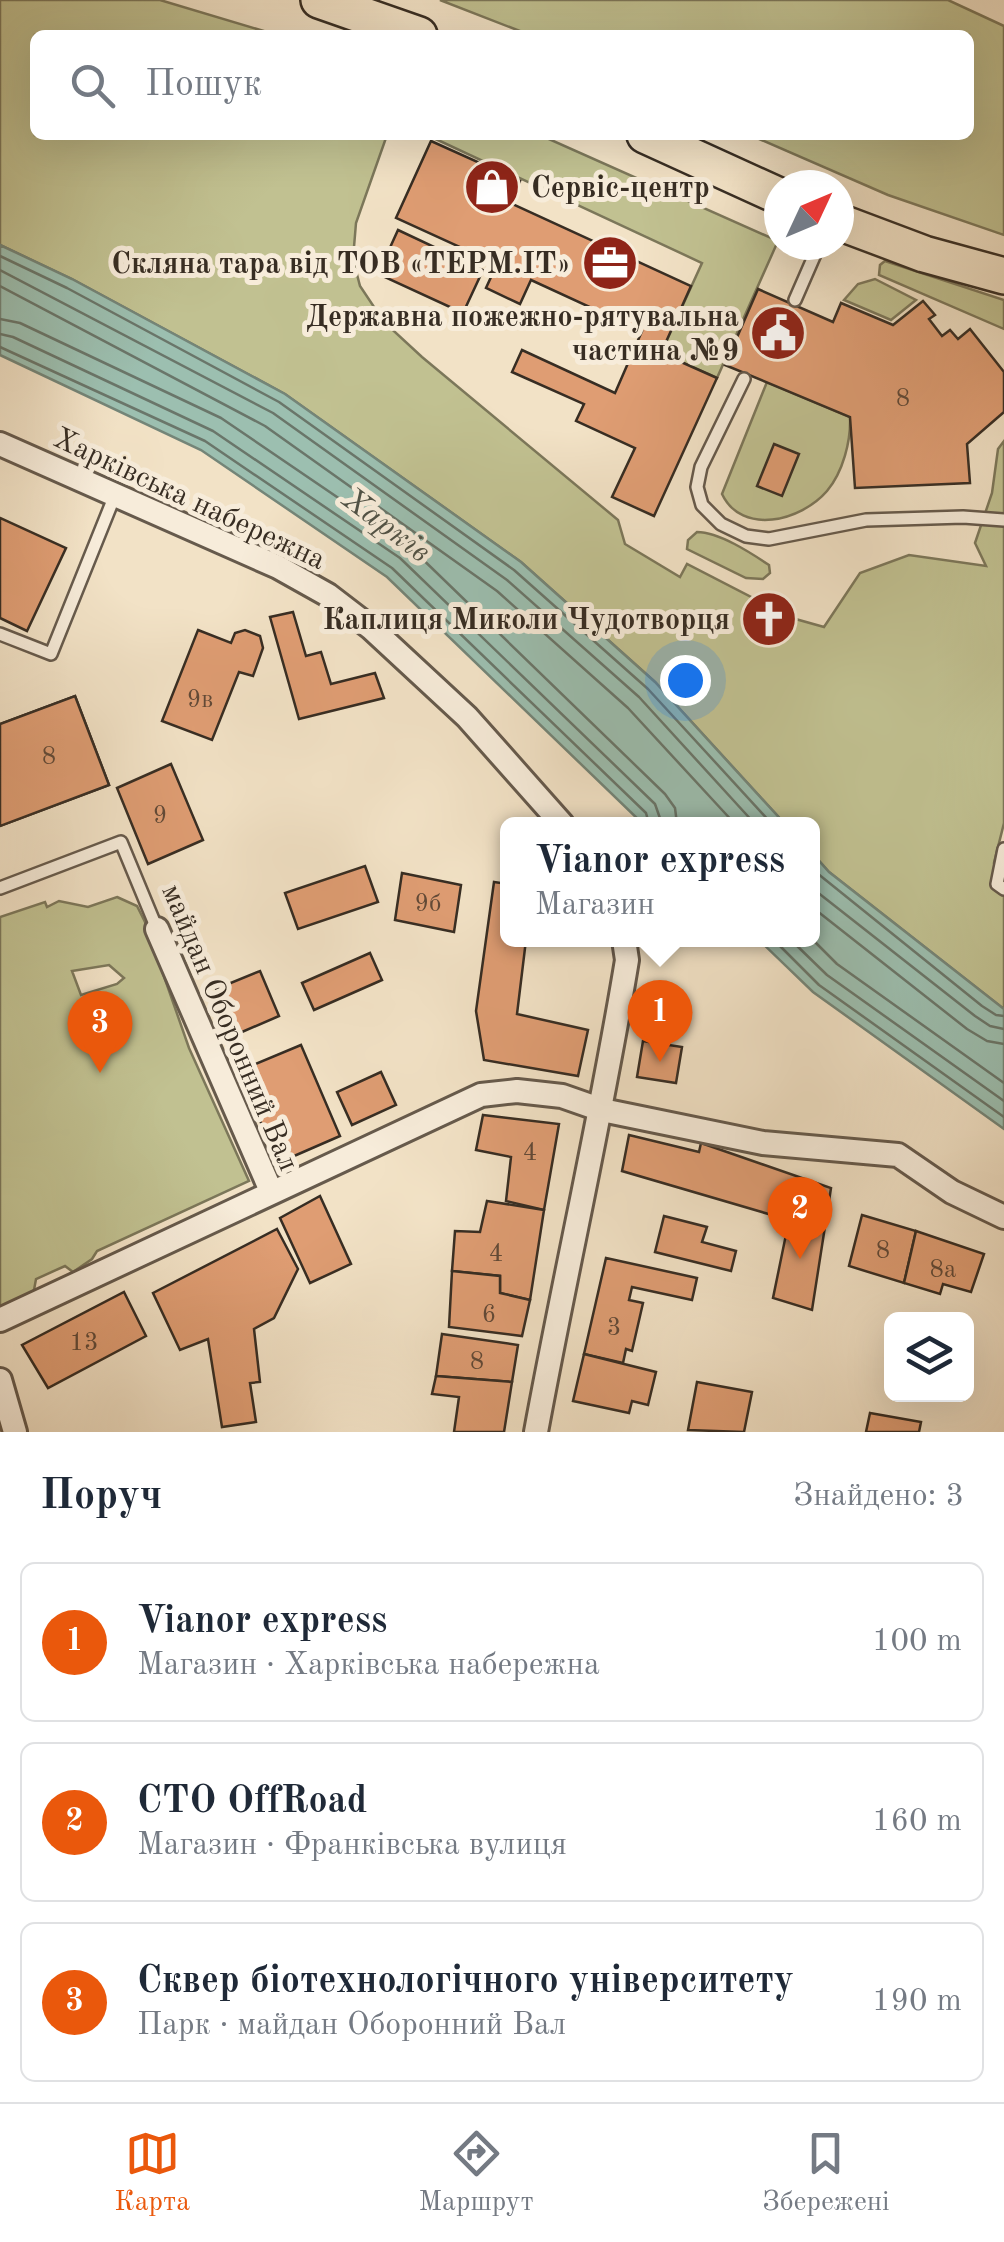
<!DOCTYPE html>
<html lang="uk">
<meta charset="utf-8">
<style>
:root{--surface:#fff;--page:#f6f6f7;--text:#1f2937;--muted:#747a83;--line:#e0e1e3;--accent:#ea580c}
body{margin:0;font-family:"Old Standard TT",serif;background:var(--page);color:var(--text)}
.controls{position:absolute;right:30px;bottom:30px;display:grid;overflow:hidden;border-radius:15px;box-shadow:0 10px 40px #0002}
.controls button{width:90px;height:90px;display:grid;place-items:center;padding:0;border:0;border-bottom:2px solid var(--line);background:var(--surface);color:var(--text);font:50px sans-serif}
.compass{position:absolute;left:764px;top:170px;width:90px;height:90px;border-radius:50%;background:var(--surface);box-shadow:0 10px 40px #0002;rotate:46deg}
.you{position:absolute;left:685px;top:680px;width:35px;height:35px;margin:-25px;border:8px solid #fff;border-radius:50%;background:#1a73e8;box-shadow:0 0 0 15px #1a73e833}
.badge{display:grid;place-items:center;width:65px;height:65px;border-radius:50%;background:var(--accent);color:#fff;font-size:32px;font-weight:700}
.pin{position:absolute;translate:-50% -82px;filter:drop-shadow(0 2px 5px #0008)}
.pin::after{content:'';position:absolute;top:52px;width:35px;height:30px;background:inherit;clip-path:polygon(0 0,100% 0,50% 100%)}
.popup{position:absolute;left:500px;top:817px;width:320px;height:130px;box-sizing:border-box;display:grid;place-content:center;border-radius:15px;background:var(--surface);filter:drop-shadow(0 2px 8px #0005);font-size:32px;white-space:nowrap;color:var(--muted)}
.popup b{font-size:38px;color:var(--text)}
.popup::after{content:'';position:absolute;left:50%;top:100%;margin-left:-20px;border:20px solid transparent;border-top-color:var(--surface)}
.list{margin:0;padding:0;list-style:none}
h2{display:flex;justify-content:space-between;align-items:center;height:130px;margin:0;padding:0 40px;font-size:42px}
h2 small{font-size:32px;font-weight:400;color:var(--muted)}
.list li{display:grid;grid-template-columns:65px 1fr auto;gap:30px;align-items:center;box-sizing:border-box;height:160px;margin:0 20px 20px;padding:0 20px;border:2px solid var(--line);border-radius:15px}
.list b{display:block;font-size:38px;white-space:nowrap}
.list p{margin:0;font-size:32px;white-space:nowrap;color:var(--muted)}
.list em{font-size:32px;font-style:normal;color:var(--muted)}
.icon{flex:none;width:55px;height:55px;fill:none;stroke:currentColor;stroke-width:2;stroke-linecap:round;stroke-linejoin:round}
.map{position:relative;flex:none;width:1004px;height:1432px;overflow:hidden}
.search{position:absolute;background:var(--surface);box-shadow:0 10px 40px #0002;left:30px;right:30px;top:30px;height:110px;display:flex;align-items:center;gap:25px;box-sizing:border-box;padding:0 35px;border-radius:15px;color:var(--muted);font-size:38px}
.sheet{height:670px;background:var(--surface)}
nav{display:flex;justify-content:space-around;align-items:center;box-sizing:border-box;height:140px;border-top:2px solid var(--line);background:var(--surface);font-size:28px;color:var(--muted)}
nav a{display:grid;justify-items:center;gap:5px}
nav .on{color:var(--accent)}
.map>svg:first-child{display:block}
.green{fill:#c1c191;stroke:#7c775a;stroke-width:2.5;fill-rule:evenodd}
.water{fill:#9cbfb0;stroke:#748578;stroke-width:2.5}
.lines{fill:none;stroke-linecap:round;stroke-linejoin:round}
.shore{stroke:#6a766a;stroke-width:2.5}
.building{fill:#df9d73;stroke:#372d23;stroke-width:2.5}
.lane-casing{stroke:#665a4c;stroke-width:16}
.street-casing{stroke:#665a4c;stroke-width:28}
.primary-casing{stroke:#372d23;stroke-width:40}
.lane{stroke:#f7ecda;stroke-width:11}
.street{stroke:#f7ecda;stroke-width:22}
.primary{stroke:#f2e2c6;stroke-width:35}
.labels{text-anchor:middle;stroke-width:10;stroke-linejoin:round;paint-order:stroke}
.number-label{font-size:25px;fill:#614937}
.poi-label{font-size:30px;font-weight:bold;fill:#372d23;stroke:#f7ecda;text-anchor:end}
.street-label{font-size:30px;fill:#372d23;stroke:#f7ecda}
.water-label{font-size:32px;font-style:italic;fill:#505246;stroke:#f7ecda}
</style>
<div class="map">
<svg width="1004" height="1432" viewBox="0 0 1004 1432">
<rect width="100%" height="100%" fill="#f2e2c6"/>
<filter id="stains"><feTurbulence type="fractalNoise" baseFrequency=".002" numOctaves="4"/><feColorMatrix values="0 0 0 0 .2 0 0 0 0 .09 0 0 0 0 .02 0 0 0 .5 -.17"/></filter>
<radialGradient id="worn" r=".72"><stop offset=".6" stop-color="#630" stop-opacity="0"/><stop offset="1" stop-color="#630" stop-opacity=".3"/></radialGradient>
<g class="green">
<polygon points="0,0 160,0 277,35 35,35 35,135 387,135 356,223 353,259 360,286 384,322 422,357 618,520 625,544 680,577 687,564 792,618 824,627 860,573 909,555 986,566 975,543 992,493 998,449 1004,441 1004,823 994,863 1004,870 1004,1009 829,872 813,854 812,824 785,824 655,682 521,562 285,394 72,279 0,245"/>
<polygon points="440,0 948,0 1004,26 1004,235 888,195 750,135 969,135 969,35 530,35"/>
<polygon points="427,135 540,135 778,241 717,378 661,353 702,263"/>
<polygon points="885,261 1004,300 1004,329 879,275 880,265"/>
<polygon points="875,279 916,300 891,320 844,300 858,284"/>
<path d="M767,382L850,417C851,441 843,472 827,491C801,521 742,536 722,494Z"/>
<path d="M697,532C719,532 751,553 769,565L770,573L763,579L746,578L687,549L688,540Z"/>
<path d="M117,897L137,906L145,922L189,1048L249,1181L97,1251L92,1259L73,1272L65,1266L36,1279L34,1290L0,1312V917L45,902L47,907L59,901L88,907ZM109,965L124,978L117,984L81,995L72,971Z"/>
</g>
<g class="water">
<polygon points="0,245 72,279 285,394 521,562 655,682 785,824 643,824 387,577 201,450 0,355"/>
<polygon points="813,854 829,872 1004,1009 1004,1129 813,992 759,940 812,940"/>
</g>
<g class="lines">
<g class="shore">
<polyline points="0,256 67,288 279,402 514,570 648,689 772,824"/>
<polyline points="0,270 273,413 507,580 639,697 755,824"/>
<polyline points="0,286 265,426 497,591 628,708 735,824"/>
<polyline points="0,319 20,323 221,418 409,546 665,794 675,808 677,824"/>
<polyline points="0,334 13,337 213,431 400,558 655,804 662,824"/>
<polyline points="0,347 205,441 392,568 646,813 649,824"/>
<polyline points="812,869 982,1006 996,1015 1004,1016"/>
<polyline points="812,888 975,1016 990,1026 1004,1029"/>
<polyline points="812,907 967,1029 987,1041 1004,1044"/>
<polyline points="812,939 837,964 1004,1083"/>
<polyline points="774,940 819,985 1004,1117"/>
<polyline points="791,940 827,975 1004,1101"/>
</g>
</g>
<g class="building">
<polygon points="431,141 520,181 510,203 691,286 661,353 717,378 654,516 612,497 635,448 576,421 584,404 512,372 522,350 615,393 642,331 531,280 520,304 486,288 497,264 396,218"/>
<polygon points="398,230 483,270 463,313 378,274"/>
<polygon points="758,289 833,322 841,303 893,325 923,301 935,315 929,319 942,336 950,330 958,339 970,329 1004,372 1004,412 967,444 970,483 855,488 850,417 725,365"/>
<polygon points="774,444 799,454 782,496 757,486"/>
<polygon points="0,518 66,548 27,631 0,618"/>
<polygon points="759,599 790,614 779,639 747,625"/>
<polygon points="293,612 306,656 321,652 331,684 375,673 384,698 299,719 270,617"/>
<polygon points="198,630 231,643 235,633 245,630 260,636 263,648 253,676 239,672 212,740 162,721"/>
<polygon points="75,696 109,785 0,826 0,724"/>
<polygon points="75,696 109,785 0,826 0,724"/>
<polygon points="171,764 203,840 148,864 117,788"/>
<polygon points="365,866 378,902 298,929 285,893"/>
<polygon points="402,873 461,885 454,932 395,920"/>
<polygon points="494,882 508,884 508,940 526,940 517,1014 588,1030 578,1076 484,1060 476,1011"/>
<polygon points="370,953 382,980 314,1010 302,983"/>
<polygon points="260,971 279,1016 235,1035 216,989"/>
<polygon points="643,1041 682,1047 676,1083 637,1077"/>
<polygon points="301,1045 340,1136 278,1163 239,1071"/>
<polygon points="381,1072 396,1105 352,1125 337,1092"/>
<polygon points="483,1115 559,1124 544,1210 506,1201 511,1157 476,1150"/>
<polygon points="629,1135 699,1152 701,1143 831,1188 812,1310 773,1298 789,1220 622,1171"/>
<polygon points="320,1196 351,1264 310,1283 280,1218"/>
<polygon points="487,1201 544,1210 530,1300 500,1293 500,1276 452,1271 455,1231 480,1232"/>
<polygon points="862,1215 916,1231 904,1283 849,1266"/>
<polygon points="664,1216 707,1227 702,1242 736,1251 731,1271 655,1252"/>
<polygon points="277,1229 298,1269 274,1318 254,1329 260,1382 250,1383 256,1422 222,1427 208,1339 180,1350 153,1293"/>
<polygon points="916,1231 984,1254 971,1292 943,1284 940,1294 904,1283"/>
<polygon points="606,1258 697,1278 692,1300 632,1287 629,1300 643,1303 632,1351 626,1349 623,1363 584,1354"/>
<polygon points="452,1271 500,1276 500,1293 530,1300 522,1336 449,1327"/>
<polygon points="124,1292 146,1336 48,1388 22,1345"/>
<polygon points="442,1334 518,1345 512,1382 436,1376"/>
<polygon points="584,1354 656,1372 648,1405 632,1401 629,1413 573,1401"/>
<polygon points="436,1376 512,1382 504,1432 454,1432 459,1397 432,1394"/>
<polygon points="697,1382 752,1392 744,1432 688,1430"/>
<polygon points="870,1413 921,1422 919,1432 866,1432"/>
</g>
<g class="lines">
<g class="lane-casing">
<g id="lane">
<polyline points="795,300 819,245"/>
<polyline points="744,379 701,467 697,487 702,505 721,524 746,536 769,539 866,520 963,517 1004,520"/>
<polyline points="0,634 51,654 115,495"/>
<polyline points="1004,849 997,884 1004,889"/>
<polyline points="0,888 121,842 157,929"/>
</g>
</g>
<g class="street-casing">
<g id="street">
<polyline points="0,444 278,567 328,595 371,628 467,717 562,824"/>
<polyline points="157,929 271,1191"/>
<polyline points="0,1320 481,1095 517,1091 562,1096 602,1110 763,1143 898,1155 952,1192 1004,1217"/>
<polyline points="0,1380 15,1432"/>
<path d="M536,1432C565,1274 601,1119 627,960L624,940"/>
</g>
</g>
<g class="primary-casing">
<g id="primary">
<polyline points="319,0 419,35"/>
<polyline points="645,135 779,196"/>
<polyline points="839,222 924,254 1004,276"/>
</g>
</g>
<use href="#lane" class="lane"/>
<use href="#street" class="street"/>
<use href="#primary" class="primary"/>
</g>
<defs>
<g id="shop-disc" transform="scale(2.875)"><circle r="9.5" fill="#8f2418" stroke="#f7ecda"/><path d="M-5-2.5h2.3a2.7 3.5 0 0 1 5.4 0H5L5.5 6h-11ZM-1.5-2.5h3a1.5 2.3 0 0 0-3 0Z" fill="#fff"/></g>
<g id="office-disc" transform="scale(2.875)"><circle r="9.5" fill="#8f2418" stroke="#f7ecda"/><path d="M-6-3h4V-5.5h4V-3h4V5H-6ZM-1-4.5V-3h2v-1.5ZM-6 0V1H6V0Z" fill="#fff"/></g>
<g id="civic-disc" transform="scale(2.875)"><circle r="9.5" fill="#8f2418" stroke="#f7ecda"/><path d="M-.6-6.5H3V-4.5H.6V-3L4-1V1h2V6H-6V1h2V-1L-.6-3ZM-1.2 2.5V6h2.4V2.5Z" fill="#fff"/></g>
<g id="church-disc" transform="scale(2.875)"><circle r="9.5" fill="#8f2418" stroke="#f7ecda"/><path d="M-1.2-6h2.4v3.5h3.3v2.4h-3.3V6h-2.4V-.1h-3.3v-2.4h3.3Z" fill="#fff"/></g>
</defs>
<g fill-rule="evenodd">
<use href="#shop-disc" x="492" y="187"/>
<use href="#office-disc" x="610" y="263"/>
<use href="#civic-disc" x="778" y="333"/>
<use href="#church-disc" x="769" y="619"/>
</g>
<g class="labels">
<g class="number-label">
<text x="903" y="406">8</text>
<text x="200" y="707">9в</text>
<text x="49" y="764">8</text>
<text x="160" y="823">9</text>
<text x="428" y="911">9б</text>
<text x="530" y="1160">4</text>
<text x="883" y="1258">8</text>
<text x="496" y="1261">4</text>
<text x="943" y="1277">8а</text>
<text x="489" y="1322">6</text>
<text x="614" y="1335">3</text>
<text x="84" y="1350">13</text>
<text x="477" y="1369">8</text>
</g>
<g class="poi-label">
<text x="531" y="197" text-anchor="start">Сервіс-центр</text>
<text x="571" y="273">Скляна тара від ТОВ «ТЕРМ.ІТ»</text>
<text x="739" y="326">Державна пожежно-рятувальна<tspan x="739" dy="34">частина №9</tspan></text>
<text x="730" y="629">Каплиця Миколи Чудотворця</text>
</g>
<g class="street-label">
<text transform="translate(190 498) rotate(25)" y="10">Харківська набережна</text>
<text transform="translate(231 1027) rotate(67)" y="10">майдан Оборонний Вал</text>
</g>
<g class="water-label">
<text transform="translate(387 524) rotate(37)" y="11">Харків</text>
</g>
</g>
<rect width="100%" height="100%" filter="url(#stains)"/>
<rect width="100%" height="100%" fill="url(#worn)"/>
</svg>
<div class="controls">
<button><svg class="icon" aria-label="layers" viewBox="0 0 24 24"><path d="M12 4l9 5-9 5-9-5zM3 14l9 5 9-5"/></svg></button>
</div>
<svg class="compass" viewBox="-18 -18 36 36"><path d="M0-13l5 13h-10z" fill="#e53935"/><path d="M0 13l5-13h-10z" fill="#747a83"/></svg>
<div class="you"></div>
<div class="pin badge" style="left:660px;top:1062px">1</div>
<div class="popup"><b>Vianor express</b>Магазин</div>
<div class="pin badge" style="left:800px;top:1259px">2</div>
<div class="pin badge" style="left:100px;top:1073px">3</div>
<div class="search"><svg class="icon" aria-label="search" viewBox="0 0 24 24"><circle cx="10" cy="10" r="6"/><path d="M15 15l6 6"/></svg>Пошук</div>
</div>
<section class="sheet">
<h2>Поруч<small>Знайдено: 3</small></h2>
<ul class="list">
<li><span class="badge">1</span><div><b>Vianor express</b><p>Магазин · Харківська набережна</p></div><em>100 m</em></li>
<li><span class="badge">2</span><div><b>СТО OffRoad</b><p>Магазин · Франківська вулиця</p></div><em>160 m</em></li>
<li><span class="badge">3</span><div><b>Сквер біотехнологічного університету</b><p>Парк · майдан Оборонний Вал</p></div><em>190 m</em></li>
</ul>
</section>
<nav>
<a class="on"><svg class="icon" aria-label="map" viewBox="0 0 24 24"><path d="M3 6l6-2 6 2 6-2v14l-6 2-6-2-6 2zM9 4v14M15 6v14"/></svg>Карта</a>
<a><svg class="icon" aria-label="directions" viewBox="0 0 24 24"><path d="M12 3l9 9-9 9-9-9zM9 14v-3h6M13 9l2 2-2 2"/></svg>Маршрут</a>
<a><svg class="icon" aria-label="saved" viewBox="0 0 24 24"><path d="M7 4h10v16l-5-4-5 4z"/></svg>Збережені</a>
</nav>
